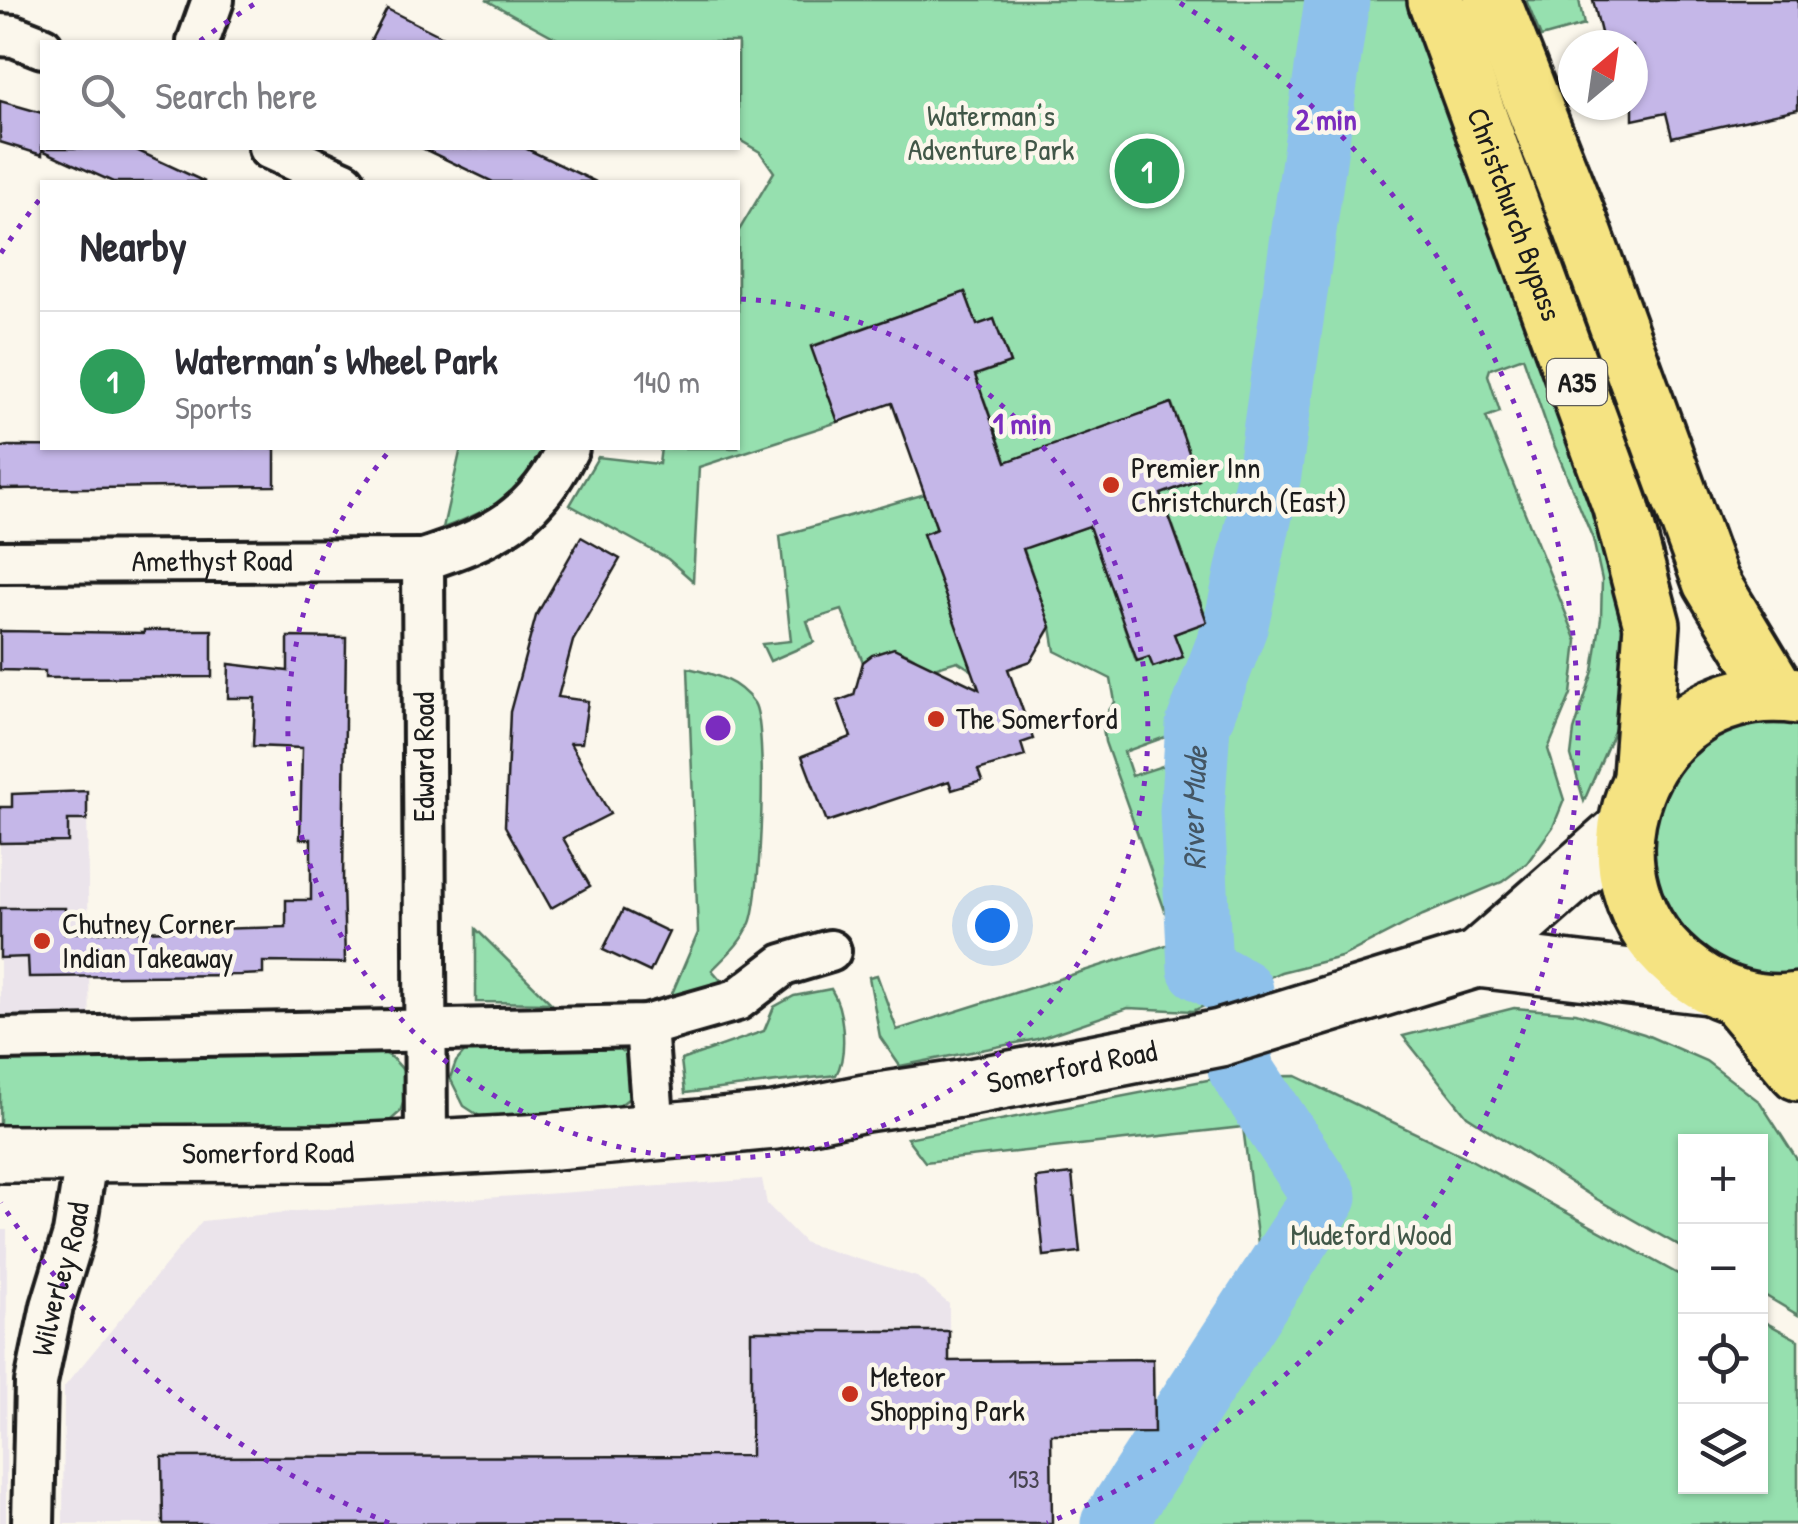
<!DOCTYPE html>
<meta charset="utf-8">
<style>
:root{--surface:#fff;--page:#f7f7f7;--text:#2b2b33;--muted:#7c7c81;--line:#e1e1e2;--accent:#c8321e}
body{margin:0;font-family:"Patrick Hand",sans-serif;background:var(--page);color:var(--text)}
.controls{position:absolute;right:30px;bottom:30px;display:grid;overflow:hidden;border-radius:0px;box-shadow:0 2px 8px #0004}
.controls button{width:90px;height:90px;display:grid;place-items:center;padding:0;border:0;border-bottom:2px solid var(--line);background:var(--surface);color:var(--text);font:50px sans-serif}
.compass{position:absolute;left:1558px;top:30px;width:90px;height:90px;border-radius:50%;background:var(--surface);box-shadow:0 2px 8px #0004;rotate:29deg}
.you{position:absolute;left:992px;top:925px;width:35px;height:35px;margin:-25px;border:8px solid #fff;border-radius:50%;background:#1a73e8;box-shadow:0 0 0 15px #1a73e833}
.badge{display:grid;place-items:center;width:65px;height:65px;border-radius:50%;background:var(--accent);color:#fff;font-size:32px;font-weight:700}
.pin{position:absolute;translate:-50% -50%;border:5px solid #fff;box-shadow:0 2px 10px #0006}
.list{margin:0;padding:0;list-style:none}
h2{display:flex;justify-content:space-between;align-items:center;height:130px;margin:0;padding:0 40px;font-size:42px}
h2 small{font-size:32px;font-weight:400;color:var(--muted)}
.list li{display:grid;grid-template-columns:65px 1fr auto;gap:30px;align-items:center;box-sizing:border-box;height:140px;padding:0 40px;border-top:2px solid var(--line)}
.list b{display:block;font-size:38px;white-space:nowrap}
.list p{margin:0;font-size:32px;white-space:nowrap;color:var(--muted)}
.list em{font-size:32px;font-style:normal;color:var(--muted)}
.icon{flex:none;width:55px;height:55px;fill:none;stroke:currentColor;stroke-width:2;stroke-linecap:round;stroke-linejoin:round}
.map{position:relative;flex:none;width:1798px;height:1524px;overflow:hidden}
.search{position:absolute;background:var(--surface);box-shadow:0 2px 8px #0004;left:40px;top:40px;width:700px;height:110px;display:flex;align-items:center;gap:25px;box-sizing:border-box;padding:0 35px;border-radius:0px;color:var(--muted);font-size:38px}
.panel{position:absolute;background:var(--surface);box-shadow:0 2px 8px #0004;left:40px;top:180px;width:700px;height:270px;border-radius:0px}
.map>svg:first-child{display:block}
.built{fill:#ebe4eb}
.green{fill:#96e0af;stroke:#597e66;stroke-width:2.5;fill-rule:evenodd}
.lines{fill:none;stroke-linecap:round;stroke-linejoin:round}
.river{stroke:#8ec1eb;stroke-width:65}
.building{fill:#c5b7e8;stroke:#1c1c1c;stroke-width:2.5}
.minor-casing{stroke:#1c1c1c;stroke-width:48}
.secondary-casing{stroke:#1c1c1c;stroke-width:62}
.primary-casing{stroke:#1c1c1c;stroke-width:62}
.minor{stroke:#fbf7ec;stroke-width:40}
.secondary{stroke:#fbf7ec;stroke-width:55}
.primary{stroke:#f5e382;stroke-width:55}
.ring{fill:none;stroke:#7b2cbf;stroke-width:5;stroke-dasharray:5 10}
.poi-dot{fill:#c8321e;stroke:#fbf7ec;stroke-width:4}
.labels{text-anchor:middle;stroke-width:9;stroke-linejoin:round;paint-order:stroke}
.number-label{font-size:25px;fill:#46434f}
.shield{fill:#fbf7ec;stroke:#5f5e5a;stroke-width:2.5}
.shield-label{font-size:28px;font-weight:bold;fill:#1c1c1c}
.park-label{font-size:30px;fill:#415748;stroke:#fbf7ec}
.street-label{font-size:30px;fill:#1c1c1c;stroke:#fbf7ec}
.poi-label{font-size:30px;fill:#1c1c1c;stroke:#fbf7ec;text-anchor:start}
.water-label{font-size:32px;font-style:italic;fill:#445664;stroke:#fbf7ec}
.centre{fill:#7b2cbf;stroke:#fbf7ec;stroke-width:5}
.ring-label{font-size:30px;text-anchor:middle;font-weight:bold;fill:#7b2cbf;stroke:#fbf7ec;stroke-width:9;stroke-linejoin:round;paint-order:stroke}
</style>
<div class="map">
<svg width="1798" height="1524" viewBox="0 0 1798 1524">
<rect width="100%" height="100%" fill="#fbf7ec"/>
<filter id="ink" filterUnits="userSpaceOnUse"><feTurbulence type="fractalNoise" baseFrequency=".01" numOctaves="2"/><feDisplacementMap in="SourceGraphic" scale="20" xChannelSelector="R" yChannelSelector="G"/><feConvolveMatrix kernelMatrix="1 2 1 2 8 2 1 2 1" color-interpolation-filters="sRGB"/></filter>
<g filter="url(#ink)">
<g class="built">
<polygon points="87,806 90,1038 0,1039 0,807"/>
<polygon points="762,1179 767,1204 805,1243 917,1277 949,1304 950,1524 63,1524 64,1387 202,1221 297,1211"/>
<polygon points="0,1230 7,1230 6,1524 0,1524"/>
</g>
<g class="green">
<path d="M486,0H1411L1627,572L1625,689L1615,729L1584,801L1571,756L1574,731L1593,671L1601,618L1602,580L1593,539L1550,435L1523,357L1490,369L1488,375L1500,412L1486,417L1577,641L1571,694L1548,749L1564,800L1553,827L1527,863L1502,882L1423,915L1341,957L1281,972L1193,1011L1128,1008L1037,1039L900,1066L880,1037L869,977L877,975L897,1030L1176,942L1105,742L1102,720L1115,702L1111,679L1055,651L1051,627L1012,516L1040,543L1120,515L1096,545L1136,661L1149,657L1153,667L1182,657L1174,634L1207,621L1173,526L1145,500L1199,480L1172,404L1019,497L984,399L960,381L1010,363L994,319L977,325L965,292L812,346L838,422L699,467L693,581L668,559L570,505L598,457L659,464L661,448H738V232L774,172L760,152L738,139V42H563ZM1198,725L1196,755L1132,776L1124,752Z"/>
<polygon points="1526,0 1579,0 1584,25 1541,37"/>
<path d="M461,448H551C527,492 489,511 443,528Z"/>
<path d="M925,494L937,529L924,534L973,671L957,661L927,670C909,647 887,644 863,662L842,610L807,621L814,642L770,661L762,644L791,641L780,536Z"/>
<path d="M688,668C714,674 738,680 754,703C768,724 761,897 750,923C742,942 727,955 712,970L725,985L668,1003L698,933Z"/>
<polygon points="1798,718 1798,977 1765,980 1724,969 1687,946 1646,872 1658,788 1719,729"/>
<polygon points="476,929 551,1003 476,1002"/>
<path d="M831,989C844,1009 848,1054 836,1075L685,1093L681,1060L764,1031L774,1007L794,996Z"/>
<polygon points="1514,1008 1576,1013 1644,1034 1706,1061 1760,1102 1798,1161 1798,1315 1761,1293 1760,1142 1686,1142 1685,1249 1593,1197 1467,1116 1403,1036"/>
<polygon points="614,1045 634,1059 632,1096 615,1109 481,1117 464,1106 450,1078 456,1062 468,1048"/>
<path d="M377,1049C393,1056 403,1067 410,1083L400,1112L384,1126L0,1133V1056Z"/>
<polygon points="1296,1076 1464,1156 1685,1278 1686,1486 1760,1486 1761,1320 1798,1340 1798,1524 1087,1524 1151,1444 1260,1259 1243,1127 925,1162 907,1138 1223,1077"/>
</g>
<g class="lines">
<path class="river" id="s1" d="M1113,1524L1325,1197L1240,1068L1241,991L1200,968L1192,812L1198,725L1236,624L1269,474L1337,0"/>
</g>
<g class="building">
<polygon points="1593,0 1798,0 1798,109 1672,137 1666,113 1633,120 1633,45 1604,45"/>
<polygon points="387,9 453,42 370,42"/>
<polygon points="0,101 42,113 42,148 132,148 205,182 113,182 42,150 42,155 0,142"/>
<polygon points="422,148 525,148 596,182 493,182"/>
<polygon points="965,292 977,325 994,319 1010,363 975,375 1006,462 1171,403 1199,480 1161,494 1207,622 1174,634 1183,657 1153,667 1149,657 1137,661 1089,526 1023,549 1051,627 1031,661 1008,669 1033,739 1021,743 1025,756 978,770 982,781 952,790 949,781 827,822 802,756 851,737 838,701 854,695 863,662 872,655 894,648 979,689 923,534 937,529 892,403 838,422 811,347"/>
<polygon points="8,446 275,448 275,486 0,489 0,448"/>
<polygon points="581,537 620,559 573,641 558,697 588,701 582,743 570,743 610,814 563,838 590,886 551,908 505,826 510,712 536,616"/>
<polygon points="144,630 212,630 212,677 45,678 45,671 0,670 0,631 144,633"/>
<polygon points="288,637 346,638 343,881 345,963 263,962 263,974 240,975 29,977 28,957 0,958 0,908 65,908 65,933 286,927 286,900 311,900 311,839 300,839 302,748 253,746 255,698 228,698 229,664 288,671"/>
<polygon points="87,791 87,820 68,820 68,842 0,843 0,807 12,807 12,794"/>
<polygon points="623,910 669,932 650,972 603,950"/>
<polygon points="1072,1174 1080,1252 1044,1256 1036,1178"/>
<polygon points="751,1331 949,1331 949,1361 1153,1359 1154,1433 1051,1434 1052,1523 163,1524 162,1457 751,1456"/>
</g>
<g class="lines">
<g class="minor-casing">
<g id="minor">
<polyline points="0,35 14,36 42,47"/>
<polyline points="198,42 213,0"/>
<polyline points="269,148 344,182"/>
<path id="s2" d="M0,562L423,560"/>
<polyline points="646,1026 654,1132"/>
<polyline points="0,1039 646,1026 737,1000 783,965 830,951"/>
<path d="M426,1147L423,560C494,537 535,517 568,448"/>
<path id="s3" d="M33,1524L36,1383L52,1306L74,1234L87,1154"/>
</g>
</g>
<g class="secondary-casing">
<g id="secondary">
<polyline points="1477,959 1708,986"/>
<path id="s4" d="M0,1154L333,1153L544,1142L721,1126L775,1121L865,1103L960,1089L1220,1038L1477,959L1624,830"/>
</g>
</g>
<g class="primary-casing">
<g id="primary">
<path id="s5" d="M1436,0L1620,504L1652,625L1641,776"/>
<polyline points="1492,0 1582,228 1711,582 1778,693"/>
<path d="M1798,696C1638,674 1561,881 1691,974C1721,996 1760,1007 1798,1001"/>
<polyline points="1735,997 1798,1072"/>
</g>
</g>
<use href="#minor" class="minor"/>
<use href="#secondary" class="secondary"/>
<use href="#primary" class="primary"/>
</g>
</g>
<g class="ring">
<path d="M741 299A430 430 0 1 1 391 449"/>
<path d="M389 1523A860 860 0 0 1 1 1203M1 253A860 860 0 0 1 40 199M200 41A860 860 0 0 1 256 3M1180 3A860 860 0 0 1 1047 1523"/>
</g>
<g class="poi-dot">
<circle cx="1111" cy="485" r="10"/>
<circle cx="936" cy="719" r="10"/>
<circle cx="42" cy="941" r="10"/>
<circle cx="850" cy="1394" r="10"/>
</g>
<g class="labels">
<g class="number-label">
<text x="1024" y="1488">153</text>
</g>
<rect class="shield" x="1547" y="359" width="60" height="46" rx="8"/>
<g class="shield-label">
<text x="1577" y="392">A35</text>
</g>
<g class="park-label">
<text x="991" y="126">Waterman’s<tspan x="991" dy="34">Adventure Park</tspan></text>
<text x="1371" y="1245">Mudeford Wood</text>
</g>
<g class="street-label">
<text dy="10" stroke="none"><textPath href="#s5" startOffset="228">Christchurch Bypass</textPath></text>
<text dy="10" stroke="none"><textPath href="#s2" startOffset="212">Amethyst Road</textPath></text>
<text transform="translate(424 757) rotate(-90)" y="10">Edward Road</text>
<text dy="10" stroke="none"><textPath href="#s4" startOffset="1078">Somerford Road</textPath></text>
<text dy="10" stroke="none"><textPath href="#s4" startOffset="268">Somerford Road</textPath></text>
<text dy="10" stroke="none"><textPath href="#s3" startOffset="248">Wilverley Road</textPath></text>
</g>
<g class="poi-label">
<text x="1131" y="478">Premier Inn<tspan x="1131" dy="34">Christchurch (East)</tspan></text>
<text x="956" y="729">The Somerford</text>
<text x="62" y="934">Chutney Corner<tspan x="62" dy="34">Indian Takeaway</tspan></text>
<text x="870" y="1387">Meteor<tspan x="870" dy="34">Shopping Park</tspan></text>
</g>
<g class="water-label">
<text dy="11" stroke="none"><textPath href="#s1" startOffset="828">River Mude</textPath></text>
</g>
</g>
<circle cx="718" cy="728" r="15" class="centre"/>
<g class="ring-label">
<text x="1326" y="130">2 min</text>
<text x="1022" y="434">1 min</text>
</g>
</svg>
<div class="controls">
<button>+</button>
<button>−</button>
<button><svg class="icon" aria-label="locate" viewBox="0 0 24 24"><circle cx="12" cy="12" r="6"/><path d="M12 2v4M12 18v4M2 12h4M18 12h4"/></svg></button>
<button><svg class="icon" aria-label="layers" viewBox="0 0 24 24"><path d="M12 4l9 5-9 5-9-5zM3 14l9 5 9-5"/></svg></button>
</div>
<svg class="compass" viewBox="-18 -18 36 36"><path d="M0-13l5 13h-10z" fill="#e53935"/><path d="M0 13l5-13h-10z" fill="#7c7c81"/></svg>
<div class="you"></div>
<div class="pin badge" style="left:1147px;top:171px;background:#2e9e5b">1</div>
<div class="search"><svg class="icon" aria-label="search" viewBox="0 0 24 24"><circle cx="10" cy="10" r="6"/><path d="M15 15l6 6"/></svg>Search here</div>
<section class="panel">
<h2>Nearby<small></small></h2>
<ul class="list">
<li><span class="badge" style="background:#2e9e5b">1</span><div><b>Waterman’s Wheel Park</b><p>Sports</p></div><em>140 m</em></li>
</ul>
</section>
</div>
